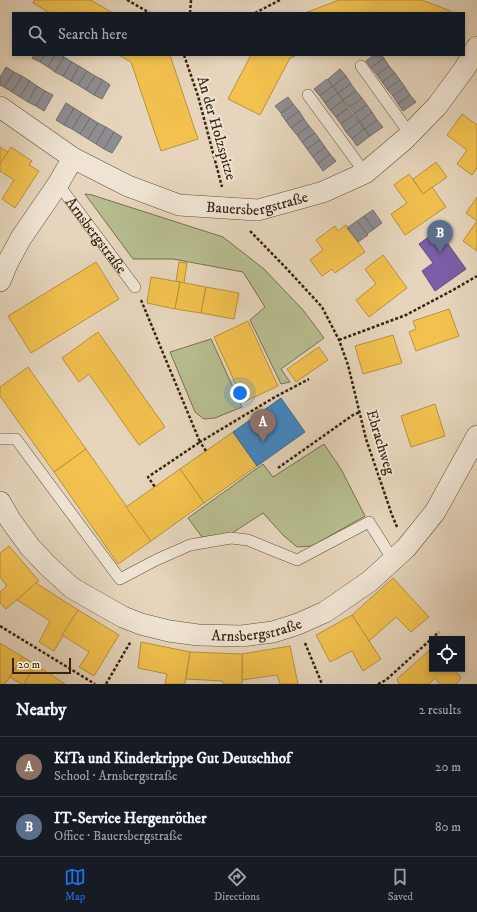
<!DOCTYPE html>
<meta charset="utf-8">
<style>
:root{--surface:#171b24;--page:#242831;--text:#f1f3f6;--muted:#9ea1a6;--line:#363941;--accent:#1a73e8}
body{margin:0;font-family:"IM FELL DW Pica",serif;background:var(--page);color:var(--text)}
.controls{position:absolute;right:12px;bottom:12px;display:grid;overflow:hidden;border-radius:0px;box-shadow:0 2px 6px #0003}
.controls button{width:36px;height:36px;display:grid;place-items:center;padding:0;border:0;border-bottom:1px solid var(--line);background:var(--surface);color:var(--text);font:20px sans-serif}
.scale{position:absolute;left:12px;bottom:10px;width:59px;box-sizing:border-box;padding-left:4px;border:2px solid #38240f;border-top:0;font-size:11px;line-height:14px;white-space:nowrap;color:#38240f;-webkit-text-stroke:3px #efe4d3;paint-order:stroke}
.you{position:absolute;left:240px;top:393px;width:14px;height:14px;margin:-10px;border:3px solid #fff;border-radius:50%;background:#1a73e8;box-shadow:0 0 0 6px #1a73e833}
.badge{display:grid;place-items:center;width:26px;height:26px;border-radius:50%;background:var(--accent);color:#fff;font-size:13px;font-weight:700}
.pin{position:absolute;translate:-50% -33px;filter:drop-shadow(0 1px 2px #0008)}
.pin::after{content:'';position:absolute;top:21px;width:14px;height:12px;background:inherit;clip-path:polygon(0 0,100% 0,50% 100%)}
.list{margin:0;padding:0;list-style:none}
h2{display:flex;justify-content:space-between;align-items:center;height:52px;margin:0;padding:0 16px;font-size:17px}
h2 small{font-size:13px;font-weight:400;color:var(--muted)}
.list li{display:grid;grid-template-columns:26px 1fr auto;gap:12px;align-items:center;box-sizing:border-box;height:60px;padding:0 16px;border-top:1px solid var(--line)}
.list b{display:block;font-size:15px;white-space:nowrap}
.list p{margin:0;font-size:13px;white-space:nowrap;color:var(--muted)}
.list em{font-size:13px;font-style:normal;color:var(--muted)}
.icon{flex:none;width:22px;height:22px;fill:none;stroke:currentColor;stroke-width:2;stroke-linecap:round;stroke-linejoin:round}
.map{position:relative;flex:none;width:477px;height:684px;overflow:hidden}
.search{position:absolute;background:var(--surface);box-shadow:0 2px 6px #0003;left:12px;right:12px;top:12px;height:44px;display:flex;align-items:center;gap:10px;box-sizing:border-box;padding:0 14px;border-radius:0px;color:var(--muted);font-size:15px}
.sheet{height:172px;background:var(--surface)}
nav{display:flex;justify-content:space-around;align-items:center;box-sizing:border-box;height:56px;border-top:1px solid var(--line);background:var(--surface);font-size:11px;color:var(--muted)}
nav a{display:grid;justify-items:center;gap:2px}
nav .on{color:var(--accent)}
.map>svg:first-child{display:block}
.green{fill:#b7bd8f;stroke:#78704f}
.homes{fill:#f2c14e;stroke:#ba923b}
.offices{fill:#7b5ea7;stroke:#674d79}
.schools{fill:#3f88c5;stroke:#3d6a8e}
.industry{fill:#8d8d92;stroke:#746e6b}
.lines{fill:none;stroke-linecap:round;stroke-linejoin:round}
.lane-casing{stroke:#64503a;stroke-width:12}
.street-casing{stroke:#64503a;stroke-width:22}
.path{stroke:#38240f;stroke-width:2.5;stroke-dasharray:3 2;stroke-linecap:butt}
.lane{stroke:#efe4d3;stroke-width:11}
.street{stroke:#efe4d3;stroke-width:21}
.labels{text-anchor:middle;stroke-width:4;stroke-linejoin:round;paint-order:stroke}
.street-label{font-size:15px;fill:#38240f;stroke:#efe4d3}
</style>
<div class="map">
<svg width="477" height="684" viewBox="0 0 477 684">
<rect width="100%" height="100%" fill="#e6d5bc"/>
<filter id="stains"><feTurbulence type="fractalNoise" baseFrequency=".005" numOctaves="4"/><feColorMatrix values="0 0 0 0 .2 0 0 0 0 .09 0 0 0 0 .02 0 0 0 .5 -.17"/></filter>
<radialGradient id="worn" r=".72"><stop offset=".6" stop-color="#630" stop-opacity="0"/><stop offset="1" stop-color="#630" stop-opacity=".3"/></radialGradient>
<g class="green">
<polygon points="85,194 92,195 223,237 264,269 303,310 324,338 281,369 290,382 281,384 250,320 265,307 243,272 173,259 133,259"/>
<polygon points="211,339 242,407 215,418 204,419 195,412 170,352"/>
<polygon points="324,444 341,469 365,516 312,546 297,547 284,536 263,513 232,533 202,537 188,518 263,464 273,477"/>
</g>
<g class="homes">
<polygon points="34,0 91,0 113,13 50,13 33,3"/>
<polygon points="339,0 422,0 451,11 450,13 305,13"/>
<polygon points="119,55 170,55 198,139 161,151 131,62"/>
<polygon points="251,55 297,55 290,58 260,115 228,99"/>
<polygon points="462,114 477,125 477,168 472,175 457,164 467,150 447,135"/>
<polygon points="0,147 8,152 0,164"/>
<polygon points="11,147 32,161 29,165 39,171 15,208 2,199 14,180 0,171 0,164"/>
<polygon points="436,162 447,177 423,194 413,179"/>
<polygon points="409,174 423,194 432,187 446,207 405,235 391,214 407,203 394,185"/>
<polygon points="477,197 477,221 466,213"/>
<polygon points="477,221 477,251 463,241"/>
<polygon points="346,225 365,252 335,273 332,269 322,276 310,260 323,250 316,240 335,226 338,231"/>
<polygon points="383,255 407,288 369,317 356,300 376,284 365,269"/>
<polygon points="96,262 119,299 31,353 8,316"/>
<polygon points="179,262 187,263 184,283 176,281"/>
<polygon points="151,277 180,282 175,309 147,303"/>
<polygon points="180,282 206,287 201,313 175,309"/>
<polygon points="206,287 239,293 234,319 201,313"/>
<polygon points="449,309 459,336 416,351 409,332 416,329 413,321"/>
<polygon points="248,321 278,386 244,402 214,337"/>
<polygon points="98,332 165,427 139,445 89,374 79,382 62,358"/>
<polygon points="393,335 402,363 363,374 355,346"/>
<polygon points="319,347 328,360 296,382 287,369"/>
<polygon points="28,367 86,449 54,472 0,396 0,387"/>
<polygon points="435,404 445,436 411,447 401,416"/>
<polygon points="233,432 257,466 204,503 180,469"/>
<polygon points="86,449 151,541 118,564 54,472"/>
<polygon points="180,469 204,503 151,541 126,507"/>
<polygon points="9,546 39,581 6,609 0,603 0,592 7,586 0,577 0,553"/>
<polygon points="393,578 429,617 411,632 396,617 369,641 352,615"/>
<polygon points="36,583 78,610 54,651 39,642 50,621 17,600"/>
<polygon points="78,610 119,635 94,676 79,667 89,652 62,635"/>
<polygon points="352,615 381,659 363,671 352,651 330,662 316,635"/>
<polygon points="141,642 190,652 185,684 165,684 167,674 138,668"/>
<polygon points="0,643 23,657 5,684 0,684"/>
<polygon points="290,646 298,684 280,684 277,675 242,680 242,654"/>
<polygon points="432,648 432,669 453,669 461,678 456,684 440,684 435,678 429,684 399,684 397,679"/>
<polygon points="190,652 242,654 242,684 223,684 223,681 186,679"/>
<polygon points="23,657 36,665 24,684 21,684 10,677"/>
<polygon points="36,665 65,684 24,684"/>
</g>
<polygon class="offices" points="438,230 466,269 435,291 422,271 433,263 419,244"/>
<polygon class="schools" points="281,398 305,432 257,466 233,432"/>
<g class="industry">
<polygon points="34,55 44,55 40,62 32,58"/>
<polygon points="44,55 55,55 48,67 40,62"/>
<polygon points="55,55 61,55 64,57 55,72 48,67"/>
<polygon points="374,55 381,55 384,58 371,68 366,61"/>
<polygon points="64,57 72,62 63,76 55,72"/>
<polygon points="384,58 389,66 377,75 371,68"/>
<polygon points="72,62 79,66 71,81 63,76"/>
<polygon points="79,66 87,71 78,85 71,81"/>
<polygon points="389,66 395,73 382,82 377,75"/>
<polygon points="6,67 14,72 4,87 0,85 0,77"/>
<polygon points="340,69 346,76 333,86 328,79"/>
<polygon points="87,71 95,76 86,90 78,85"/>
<polygon points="14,72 22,76 12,92 4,87"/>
<polygon points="395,73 400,80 387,89 382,82"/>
<polygon points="22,76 30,81 20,97 12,92"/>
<polygon points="95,76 103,80 94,95 86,90"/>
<polygon points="346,76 351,84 338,93 333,86"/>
<polygon points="327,79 332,86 320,96 314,89"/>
<polygon points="103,80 110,85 102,99 94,95"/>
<polygon points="400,80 405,87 393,96 387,89"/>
<polygon points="30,81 37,86 28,102 20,97"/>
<polygon points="351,84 356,91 343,100 338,93"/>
<polygon points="37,86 45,91 36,106 28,102"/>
<polygon points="332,86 338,93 325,103 320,96"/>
<polygon points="405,87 410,95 398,104 393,96"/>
<polygon points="45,91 53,95 44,111 36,106"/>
<polygon points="356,91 362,98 349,107 343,100"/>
<polygon points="338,93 343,101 330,110 325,103"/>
<polygon points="410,95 416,102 403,111 398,104"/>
<polygon points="288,97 293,104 281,113 275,106"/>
<polygon points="362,98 367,105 354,114 349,107"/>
<polygon points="343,101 348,108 336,117 330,110"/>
<polygon points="66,103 74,108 64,125 56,120"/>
<polygon points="293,104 299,111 286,121 281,114"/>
<polygon points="367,105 372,112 360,122 354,114"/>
<polygon points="74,108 82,113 72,129 64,125"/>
<polygon points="348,108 353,115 341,124 336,117"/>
<polygon points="299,111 304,119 291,128 286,121"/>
<polygon points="372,112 377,120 365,129 360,122"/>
<polygon points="82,113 90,118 80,134 72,129"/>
<polygon points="353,115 359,122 346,132 341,124"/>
<polygon points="90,118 98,123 88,139 80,134"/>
<polygon points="304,119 309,126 297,135 291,128"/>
<polygon points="377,120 383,127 370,136 365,129"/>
<polygon points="359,122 364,129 352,139 346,132"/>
<polygon points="98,123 106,127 96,144 88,139"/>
<polygon points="309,126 315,133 302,142 297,135"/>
<polygon points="106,127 114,132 104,149 96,144"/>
<polygon points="364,129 370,136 357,146 352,139"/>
<polygon points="114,132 122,137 112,153 104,149"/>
<polygon points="315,133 320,140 307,149 302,142"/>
<polygon points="320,140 325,147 313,157 307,149"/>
<polygon points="325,147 330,154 318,164 313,157"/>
<polygon points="330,154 336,161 323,171 318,164"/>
<polygon points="373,210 382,223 374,229 364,216"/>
<polygon points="364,216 374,229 367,234 357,221"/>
<polygon points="357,221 368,235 358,242 347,228"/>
</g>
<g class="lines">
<g class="lane-casing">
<g id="lane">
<polyline points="361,66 410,134"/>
<polyline points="308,95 365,173"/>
<path id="s1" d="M58,184L135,287"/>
<polyline points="0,439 16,439 120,579 156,560 190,545 231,538 248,540 297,560 369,522 393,560"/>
</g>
</g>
<g class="street-casing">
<g id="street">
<path id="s2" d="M0,107L73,158L128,186L179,205L258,210L323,192L365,173L405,139L437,106L465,68L477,47"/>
<polyline points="0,281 8,262 21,238 58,184 73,158"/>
<path id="s3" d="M0,502L11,521L30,547L48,566L72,588L123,617L141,624L169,631L198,635L242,636L273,632L298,624L325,612L370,581L406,548L435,512L477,436"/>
</g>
</g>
<g class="path">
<polyline points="127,0 150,13"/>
<polyline points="190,13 191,0"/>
<polyline points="255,13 280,0"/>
<polyline points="184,55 198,96 222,187"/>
<polyline points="250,231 287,269 322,307 339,340 348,365 366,439 392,515 397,527"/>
<polyline points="141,300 200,442 148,477 155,487"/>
<polyline points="339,340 406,315 453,290 477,276"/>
<polyline points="206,451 200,442 275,397 309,379"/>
<polyline points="278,468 353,415 360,412"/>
<polyline points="0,626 95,684"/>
<polyline points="305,643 322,684"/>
<polyline points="106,684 131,641"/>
<polyline points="378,684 386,680 439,632"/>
</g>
<use href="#lane" class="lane"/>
<use href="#street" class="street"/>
</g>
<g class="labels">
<g class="street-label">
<text transform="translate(217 128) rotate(74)" y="5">An der Holzspitze</text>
<text dy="5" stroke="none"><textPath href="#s2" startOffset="284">Bauersbergstraße</textPath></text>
<text dy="5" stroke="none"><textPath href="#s1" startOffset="64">Arnsbergstraße</textPath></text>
<text transform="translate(381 442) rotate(73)" y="5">Ebrachweg</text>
<text dy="5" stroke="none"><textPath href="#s3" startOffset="308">Arnsbergstraße</textPath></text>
</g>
</g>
<rect width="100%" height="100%" filter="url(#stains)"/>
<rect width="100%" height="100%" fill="url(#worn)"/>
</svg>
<div class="controls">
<button><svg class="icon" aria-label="locate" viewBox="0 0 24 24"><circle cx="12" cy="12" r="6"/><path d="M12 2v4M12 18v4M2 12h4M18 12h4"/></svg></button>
</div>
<div class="scale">20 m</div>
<div class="you"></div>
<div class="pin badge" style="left:263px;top:442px;background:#8d6e63">A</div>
<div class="pin badge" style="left:440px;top:253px;background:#5c6f8a">B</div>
<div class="search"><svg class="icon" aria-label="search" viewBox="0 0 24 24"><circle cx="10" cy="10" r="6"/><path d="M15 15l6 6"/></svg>Search here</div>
</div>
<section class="sheet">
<h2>Nearby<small>2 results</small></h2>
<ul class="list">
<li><span class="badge" style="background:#8d6e63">A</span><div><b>KiTa und Kinderkrippe Gut Deutschhof</b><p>School · Arnsbergstraße</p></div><em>20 m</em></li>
<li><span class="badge" style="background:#5c6f8a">B</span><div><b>IT-Service Hergenröther</b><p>Office · Bauersbergstraße</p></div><em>80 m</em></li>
</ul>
</section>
<nav>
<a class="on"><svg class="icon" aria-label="map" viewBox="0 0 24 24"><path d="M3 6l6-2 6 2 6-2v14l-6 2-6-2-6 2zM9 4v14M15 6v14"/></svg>Map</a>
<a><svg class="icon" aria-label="directions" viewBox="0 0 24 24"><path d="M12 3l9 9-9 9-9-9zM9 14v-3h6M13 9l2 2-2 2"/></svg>Directions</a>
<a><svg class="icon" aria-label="saved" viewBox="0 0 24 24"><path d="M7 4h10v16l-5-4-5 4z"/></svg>Saved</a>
</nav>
